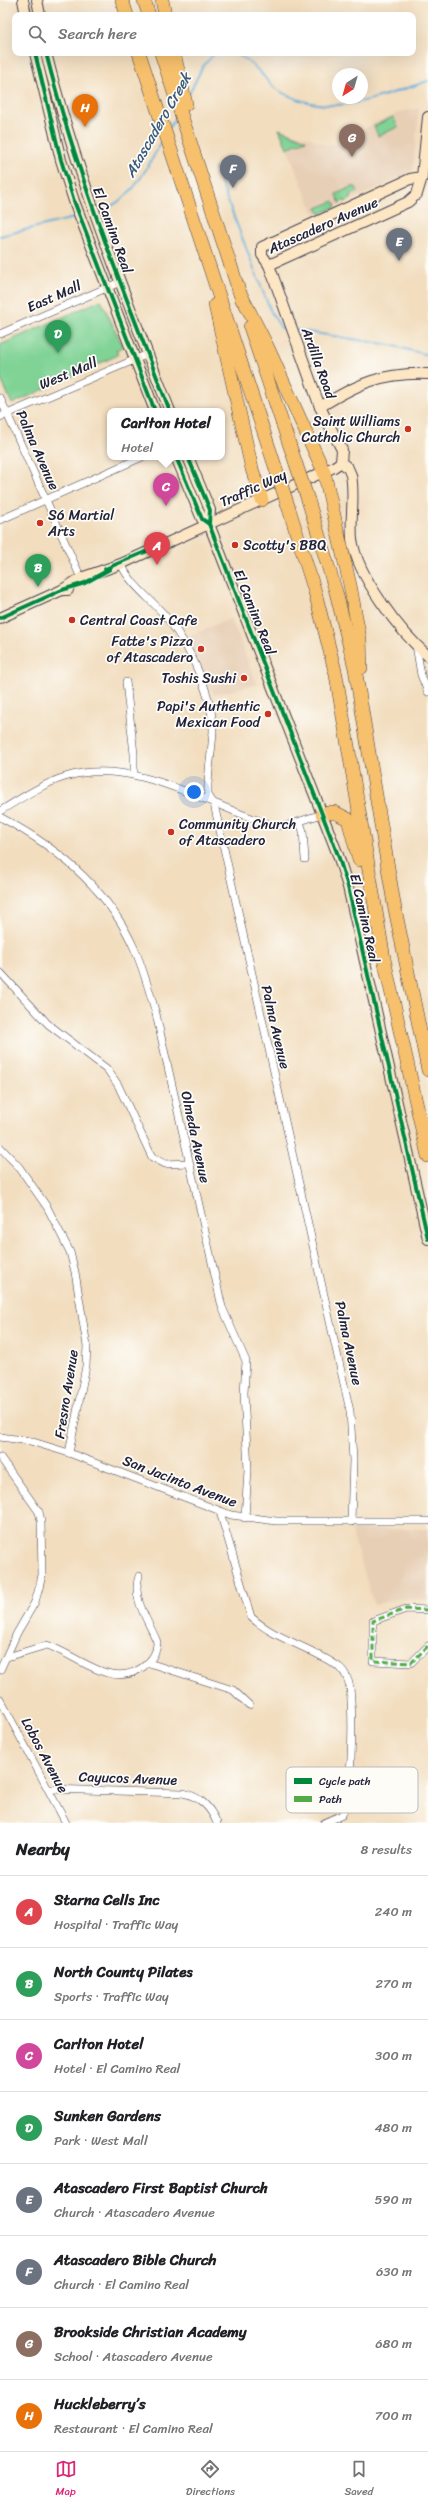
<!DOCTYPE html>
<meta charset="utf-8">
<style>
:root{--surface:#fff;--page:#f2f2f2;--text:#202124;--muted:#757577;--line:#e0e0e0;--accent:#db2777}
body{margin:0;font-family:Sriracha,sans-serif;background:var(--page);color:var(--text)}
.compass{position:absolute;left:332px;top:68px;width:36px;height:36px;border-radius:50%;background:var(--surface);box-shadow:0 4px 16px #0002;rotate:217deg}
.you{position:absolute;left:194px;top:792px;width:14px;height:14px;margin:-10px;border:3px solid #fff;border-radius:50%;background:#1a73e8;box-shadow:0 0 0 6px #1a73e833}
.badge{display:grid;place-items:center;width:26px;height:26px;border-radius:50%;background:var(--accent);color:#fff;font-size:13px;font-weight:700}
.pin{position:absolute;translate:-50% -33px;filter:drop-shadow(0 1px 2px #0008)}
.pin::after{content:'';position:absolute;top:21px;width:14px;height:12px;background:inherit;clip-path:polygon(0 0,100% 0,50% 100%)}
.popup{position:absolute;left:107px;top:408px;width:118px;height:52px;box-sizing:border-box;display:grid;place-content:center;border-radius:8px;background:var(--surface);filter:drop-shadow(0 1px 3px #0005);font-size:13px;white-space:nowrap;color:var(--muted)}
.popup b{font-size:15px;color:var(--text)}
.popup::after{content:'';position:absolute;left:50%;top:100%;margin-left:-8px;border:8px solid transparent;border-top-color:var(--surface)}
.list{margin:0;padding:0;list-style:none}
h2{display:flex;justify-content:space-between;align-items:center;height:52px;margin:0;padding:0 16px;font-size:17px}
h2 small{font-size:13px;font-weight:400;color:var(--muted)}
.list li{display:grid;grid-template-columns:26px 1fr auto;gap:12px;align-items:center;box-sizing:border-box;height:72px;padding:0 16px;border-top:1px solid var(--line)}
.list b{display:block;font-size:15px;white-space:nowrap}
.list p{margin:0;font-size:13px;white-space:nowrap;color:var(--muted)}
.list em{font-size:13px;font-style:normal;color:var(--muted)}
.icon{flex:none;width:22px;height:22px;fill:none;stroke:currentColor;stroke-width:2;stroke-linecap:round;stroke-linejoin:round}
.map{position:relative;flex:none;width:428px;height:1823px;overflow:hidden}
.search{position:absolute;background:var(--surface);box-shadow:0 4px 16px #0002;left:12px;right:12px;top:12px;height:44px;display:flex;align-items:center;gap:10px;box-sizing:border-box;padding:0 14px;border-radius:8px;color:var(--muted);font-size:15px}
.sheet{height:628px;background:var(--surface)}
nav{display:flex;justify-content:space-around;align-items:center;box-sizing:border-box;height:56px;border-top:1px solid var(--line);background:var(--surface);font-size:11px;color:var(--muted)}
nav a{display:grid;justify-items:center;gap:2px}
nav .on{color:var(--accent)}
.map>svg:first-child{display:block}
.built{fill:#e7cfb6}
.green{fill:#80d395;stroke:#517a68}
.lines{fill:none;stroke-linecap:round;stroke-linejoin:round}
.stream{stroke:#61aeda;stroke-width:2}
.street-casing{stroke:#413e4f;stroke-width:8}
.secondary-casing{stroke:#413e4f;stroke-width:12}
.highway-casing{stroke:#413e4f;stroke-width:14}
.street{stroke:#fff;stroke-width:7}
.secondary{stroke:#fce6c4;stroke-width:10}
.highway{stroke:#f7c06c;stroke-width:13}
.highway-bridge-casing{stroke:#413e4f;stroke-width:14;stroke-linecap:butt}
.highway-bridge{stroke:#f7c06c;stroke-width:13}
.quiet{stroke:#53aa46;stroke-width:3;stroke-dasharray:6 3;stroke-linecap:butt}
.cycleway-casing{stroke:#fdfcf7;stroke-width:6}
.cycleway{stroke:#00873e;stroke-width:4}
.poi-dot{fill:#c8321e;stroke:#fdfcf7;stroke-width:1.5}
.labels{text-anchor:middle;stroke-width:3.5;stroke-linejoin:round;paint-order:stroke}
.street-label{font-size:14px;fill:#22223b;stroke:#fdfcf7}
.poi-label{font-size:14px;fill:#22223b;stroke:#fdfcf7;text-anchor:end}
.water-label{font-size:15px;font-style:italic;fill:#3b5a7b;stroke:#fdfcf7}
.key{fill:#fdfcf7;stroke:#bbbbbf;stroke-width:1}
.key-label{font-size:11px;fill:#22223b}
</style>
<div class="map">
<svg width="428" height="1823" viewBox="0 0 428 1823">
<rect width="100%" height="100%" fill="#fdfcf7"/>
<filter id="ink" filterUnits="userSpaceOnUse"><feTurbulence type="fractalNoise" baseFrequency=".025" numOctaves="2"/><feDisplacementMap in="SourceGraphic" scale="8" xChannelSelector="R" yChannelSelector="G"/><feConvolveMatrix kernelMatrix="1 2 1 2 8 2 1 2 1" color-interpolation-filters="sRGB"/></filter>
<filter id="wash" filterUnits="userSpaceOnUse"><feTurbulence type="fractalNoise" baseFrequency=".012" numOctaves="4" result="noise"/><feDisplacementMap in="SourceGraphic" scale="16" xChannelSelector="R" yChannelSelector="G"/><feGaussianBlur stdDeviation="0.9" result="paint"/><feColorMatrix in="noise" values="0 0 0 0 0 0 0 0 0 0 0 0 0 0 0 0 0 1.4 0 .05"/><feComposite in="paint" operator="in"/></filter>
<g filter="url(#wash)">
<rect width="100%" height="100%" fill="#f2ddbe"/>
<g class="built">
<polygon points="419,108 413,169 410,173 315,216 279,129 310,138 328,146 351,139 372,124 400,112"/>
<polygon points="231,618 257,684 214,695 187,637"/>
<polygon points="351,1529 428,1529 428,1600 397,1599 374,1605"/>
</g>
<g class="green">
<polygon points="393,117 398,127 378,136 374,126"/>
<polygon points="279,129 306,140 287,148"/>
<polygon points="352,187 356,187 358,192 350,195 351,199 345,202 344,200 340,204 336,194"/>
<polygon points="334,201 336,207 320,214 317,208"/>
<polygon points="101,300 123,347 116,350 118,355 12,404 0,377 0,345"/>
</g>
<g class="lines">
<g class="stream">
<path d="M235,53C244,58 252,64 259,71C265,77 270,85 276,89C328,121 376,98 428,81"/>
<polyline points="189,94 203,66 215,53"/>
<polyline points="169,128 176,117"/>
<polyline points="215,168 271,312 281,328 289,329"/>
<path d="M97,212C133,201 145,171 162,141"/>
<polyline points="0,236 78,217"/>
<polyline points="296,330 390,345 428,355"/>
</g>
</g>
</g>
<g filter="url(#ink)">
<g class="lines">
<g class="street-casing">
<g id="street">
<polyline points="0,334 120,282"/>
<polyline points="0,398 81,578"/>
<polyline points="0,417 148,354"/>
<polyline points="0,520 142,457"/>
<path d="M121,564C132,588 155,601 170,622C191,649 213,697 213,731C212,753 207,773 208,795L214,804L350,1411L353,1460L351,1522"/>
<polyline points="416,645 421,675 428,692"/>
<polyline points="126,682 134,754 134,775"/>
<path d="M0,811C20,799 42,784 65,777C134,755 210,807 275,826H285L322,814"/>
<path d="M0,817C57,847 109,890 135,950C144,971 150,993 156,1014L222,1307L246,1361L244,1393L248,1470L245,1518"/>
<polyline points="300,822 303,831 305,859"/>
<polyline points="0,972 48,1024 107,1069 118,1085 152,1157 165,1164 189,1163"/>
<polyline points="0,1147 19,1167 47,1207 70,1252 75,1272 87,1346 86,1366 69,1453"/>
<polyline points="0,1437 30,1441 69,1453 231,1515 276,1521 428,1521"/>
<polyline points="0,1457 39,1512 41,1521 42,1575 39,1588 35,1602 17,1633 0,1670"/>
<path d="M220,1512L251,1617C276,1640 312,1647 339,1667C345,1671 349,1681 350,1688C353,1717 353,1789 342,1815L324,1823"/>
<polyline points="428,1610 406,1609 373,1621 373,1661 411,1663 428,1646"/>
<path d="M7,1657L47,1645C77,1655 111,1690 143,1667C152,1660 157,1653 157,1642C149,1621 131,1599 139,1576"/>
<polyline points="149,1663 233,1690 249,1705"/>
<polyline points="0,1699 66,1823"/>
<path d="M49,1789L183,1793C201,1797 210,1807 217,1823"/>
</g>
</g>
<g class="secondary-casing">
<g id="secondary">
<polyline points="23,0 26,15"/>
<polyline points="37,0 40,15"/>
<polyline points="35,53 61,160 74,201 155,411"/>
<path d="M46,53C77,176 124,293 170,411"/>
<path d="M422,177L410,179L262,247V255L269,265L320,407L342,450L341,462L348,468L351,475C355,496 350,518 352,539C357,576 400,632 428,656"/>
<polyline points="269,265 408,202 417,194 422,177 428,117"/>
<path d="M320,407C357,384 383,372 428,374"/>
<polyline points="176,457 202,519 209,524 338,855 348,887 428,1239"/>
<polyline points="188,457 210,510 209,524"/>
<polyline points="62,590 81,578 121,564 334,467 341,462"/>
<polyline points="0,618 62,590 68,590"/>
</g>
</g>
<g class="highway-casing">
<g id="highway">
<polyline points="122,0 127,15"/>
<polyline points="144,0 149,15"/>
<polyline points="162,0 165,15"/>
<polyline points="139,53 277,472"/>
<polyline points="161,53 242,300"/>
<polyline points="174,53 186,104"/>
<polyline points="240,293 267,346 324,472 350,585 360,639 361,668"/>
<polyline points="215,305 252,469 262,500"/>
<polyline points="250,327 296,464"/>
<polyline points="308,500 336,592 355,668 394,904 428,1070"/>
<polyline points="289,509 315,592 336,675 384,959 428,1156"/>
<polyline points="322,814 334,812 348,819 359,860"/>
</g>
</g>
<use href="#street" class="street"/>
<use href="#secondary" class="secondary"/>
<use href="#highway" class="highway"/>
<g class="highway-bridge-casing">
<g id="highway-bridge">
<polyline points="296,464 308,500"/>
<polyline points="277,472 289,509"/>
</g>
</g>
<use href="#highway-bridge" class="highway-bridge"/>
<polyline class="quiet" points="428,1610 406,1609 373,1621 373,1661 411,1663 428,1646"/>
<g class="cycleway-casing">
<g id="cycleway">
<polyline points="35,53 61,160 74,201 155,411"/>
<path d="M46,53C77,176 124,293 170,411"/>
<polyline points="176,457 202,519 209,524 338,855 348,887 428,1239"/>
<polyline points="188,457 210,510 209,524"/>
<polyline points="105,569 159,546"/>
<polyline points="0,618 62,590 85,583 110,569"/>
</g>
</g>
<use href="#cycleway" class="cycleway"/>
</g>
</g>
<g class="poi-dot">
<circle cx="408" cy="429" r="4"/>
<circle cx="40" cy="523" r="4"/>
<circle cx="235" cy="545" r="4"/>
<circle cx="72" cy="620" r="4"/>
<circle cx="201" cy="649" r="4"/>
<circle cx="244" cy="678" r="4"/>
<circle cx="268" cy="714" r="4"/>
<circle cx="171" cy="832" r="4"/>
</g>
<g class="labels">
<g class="street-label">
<text transform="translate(323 225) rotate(-24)" y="5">Atascadero Avenue</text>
<text transform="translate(113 230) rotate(70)" y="5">El Camino Real</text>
<text transform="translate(54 296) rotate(-24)" y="5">East Mall</text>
<text transform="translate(319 363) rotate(70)" y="5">Ardilla Road</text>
<text transform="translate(68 373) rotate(-23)" y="5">West Mall</text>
<text transform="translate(38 450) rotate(66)" y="5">Palma Avenue</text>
<text transform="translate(253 488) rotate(-24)" y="5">Traffic Way</text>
<text transform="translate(255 612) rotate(68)" y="5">El Camino Real</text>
<text transform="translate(365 918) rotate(77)" y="5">El Camino Real</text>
<text transform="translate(276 1027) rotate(77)" y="5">Palma Avenue</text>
<text transform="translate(196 1137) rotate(78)" y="5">Olmeda Avenue</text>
<text transform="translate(349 1343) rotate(78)" y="5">Palma Avenue</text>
<text transform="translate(66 1394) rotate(-81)" y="5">Fresno Avenue</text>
<text transform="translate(180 1481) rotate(21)" y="5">San Jacinto Avenue</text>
<text transform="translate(45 1755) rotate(62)" y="5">Lobos Avenue</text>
<text transform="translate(128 1778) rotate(2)" y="5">Cayucos Avenue</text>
</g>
<g class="poi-label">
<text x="400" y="426">Saint Williams<tspan x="400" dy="16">Catholic Church</tspan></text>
<text x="48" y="520" text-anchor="start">S6 Martial<tspan x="48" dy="16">Arts</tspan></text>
<text x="243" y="550" text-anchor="start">Scotty's BBQ</text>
<text x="80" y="625" text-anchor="start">Central Coast Cafe</text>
<text x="193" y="646">Fatte's Pizza<tspan x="193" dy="16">of Atascadero</tspan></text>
<text x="236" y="683">Toshis Sushi</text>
<text x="260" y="711">Papi's Authentic<tspan x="260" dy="16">Mexican Food</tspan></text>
<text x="179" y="829" text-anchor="start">Community Church<tspan x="179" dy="16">of Atascadero</tspan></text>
</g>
<g class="water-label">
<text transform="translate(158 125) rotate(-60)" y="5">Atascadero Creek</text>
</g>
</g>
<rect x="286" y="1767" width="132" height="46" rx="6" class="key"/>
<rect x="294" y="1778" width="18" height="6" fill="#00873e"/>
<rect x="294" y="1796" width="18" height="6" fill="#53aa46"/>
<g class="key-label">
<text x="319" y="1785">Cycle path</text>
<text x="319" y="1803">Path</text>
</g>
</svg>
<svg class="compass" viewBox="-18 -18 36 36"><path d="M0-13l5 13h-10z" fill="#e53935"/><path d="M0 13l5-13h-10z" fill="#757577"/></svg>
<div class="you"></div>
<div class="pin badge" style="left:157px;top:565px;background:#e0444e">A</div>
<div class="pin badge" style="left:38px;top:587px;background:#2e9e5b">B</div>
<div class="pin badge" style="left:166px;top:506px;background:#d1479c">C</div>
<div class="popup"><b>Carlton Hotel</b>Hotel</div>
<div class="pin badge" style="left:58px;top:353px;background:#2e9e5b">D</div>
<div class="pin badge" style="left:399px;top:261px;background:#6b7280">E</div>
<div class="pin badge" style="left:233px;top:188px;background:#6b7280">F</div>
<div class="pin badge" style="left:352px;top:157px;background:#8d6e63">G</div>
<div class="pin badge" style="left:85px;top:127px;background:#e8710a">H</div>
<div class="search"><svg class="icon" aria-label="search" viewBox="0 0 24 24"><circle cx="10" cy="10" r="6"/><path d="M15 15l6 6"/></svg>Search here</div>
</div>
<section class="sheet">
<h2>Nearby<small>8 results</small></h2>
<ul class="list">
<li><span class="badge" style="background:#e0444e">A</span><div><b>Starna Cells Inc</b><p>Hospital · Traffic Way</p></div><em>240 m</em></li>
<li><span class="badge" style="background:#2e9e5b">B</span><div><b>North County Pilates</b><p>Sports · Traffic Way</p></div><em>270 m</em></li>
<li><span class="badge" style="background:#d1479c">C</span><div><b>Carlton Hotel</b><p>Hotel · El Camino Real</p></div><em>300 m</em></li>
<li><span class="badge" style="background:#2e9e5b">D</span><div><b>Sunken Gardens</b><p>Park · West Mall</p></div><em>480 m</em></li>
<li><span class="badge" style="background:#6b7280">E</span><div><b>Atascadero First Baptist Church</b><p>Church · Atascadero Avenue</p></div><em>590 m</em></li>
<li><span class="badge" style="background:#6b7280">F</span><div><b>Atascadero Bible Church</b><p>Church · El Camino Real</p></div><em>630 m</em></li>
<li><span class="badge" style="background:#8d6e63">G</span><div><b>Brookside Christian Academy</b><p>School · Atascadero Avenue</p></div><em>680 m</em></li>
<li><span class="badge" style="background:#e8710a">H</span><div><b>Huckleberry’s</b><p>Restaurant · El Camino Real</p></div><em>700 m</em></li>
</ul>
</section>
<nav>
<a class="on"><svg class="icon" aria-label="map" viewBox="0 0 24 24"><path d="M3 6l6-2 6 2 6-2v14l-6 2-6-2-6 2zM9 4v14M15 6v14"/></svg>Map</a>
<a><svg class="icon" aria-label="directions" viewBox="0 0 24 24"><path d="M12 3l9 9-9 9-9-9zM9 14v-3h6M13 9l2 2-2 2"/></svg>Directions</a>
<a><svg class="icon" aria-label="saved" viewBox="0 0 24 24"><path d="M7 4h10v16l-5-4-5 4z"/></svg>Saved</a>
</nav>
